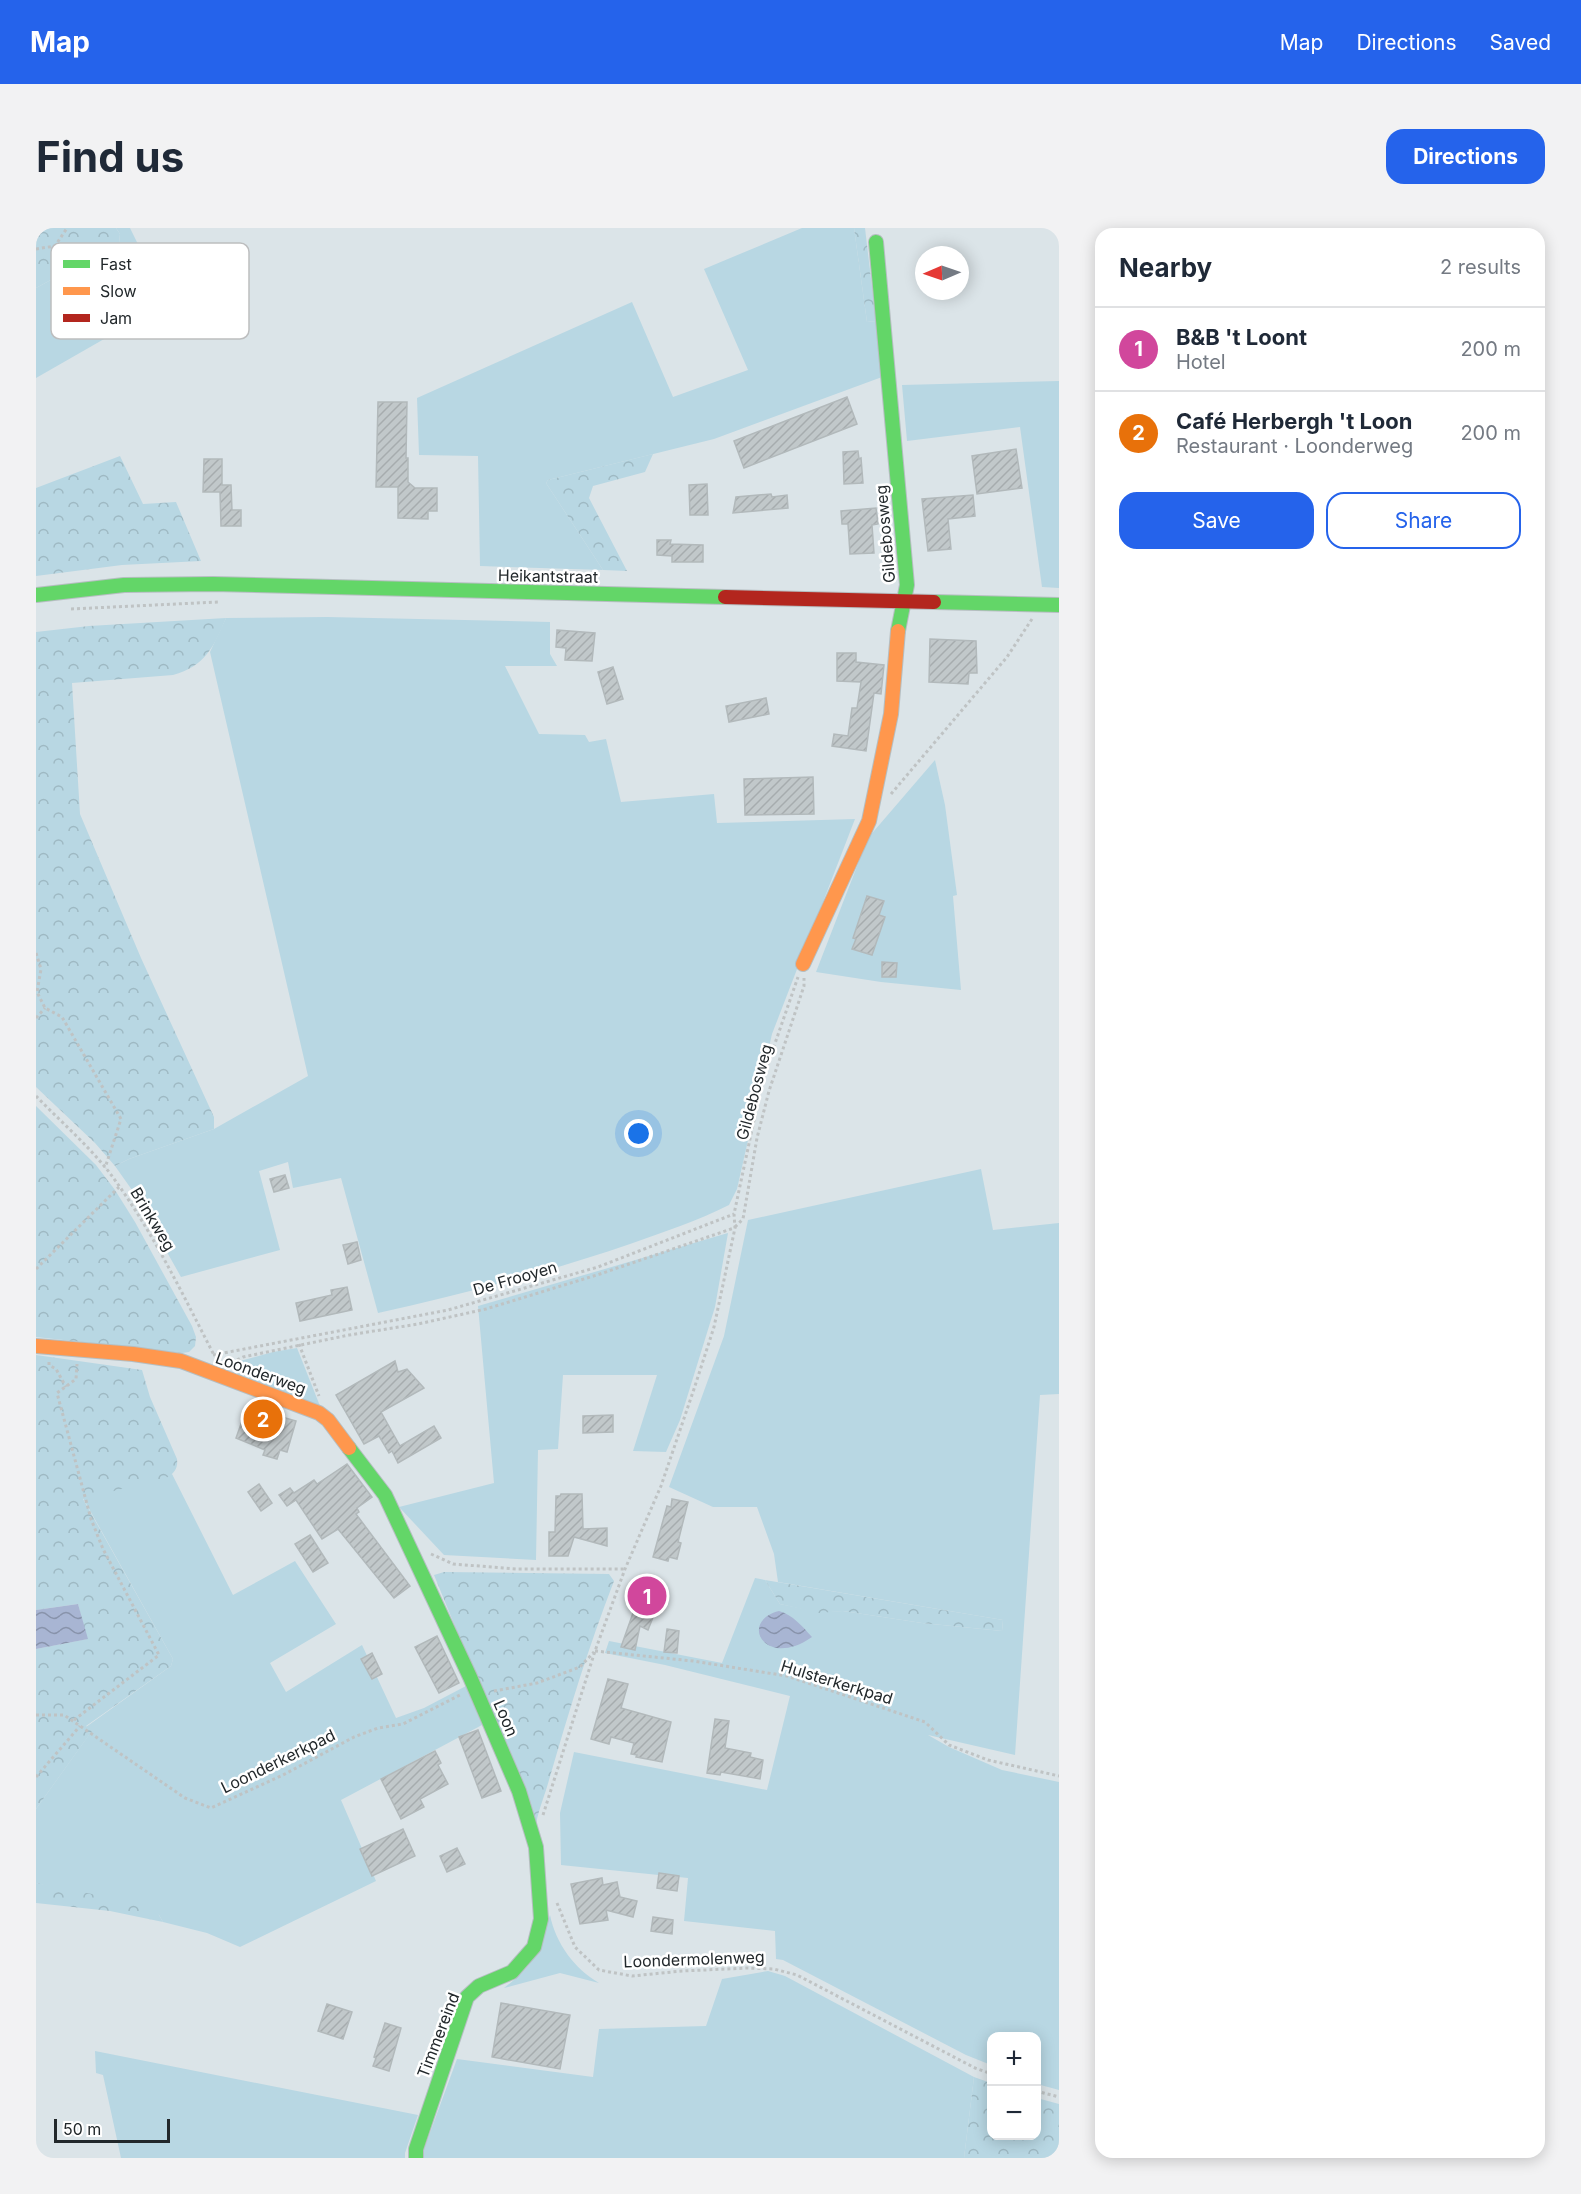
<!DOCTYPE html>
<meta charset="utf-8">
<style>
:root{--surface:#fff;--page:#f2f2f3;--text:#1f2937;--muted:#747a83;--line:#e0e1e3;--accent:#2563eb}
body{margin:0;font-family:Inter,sans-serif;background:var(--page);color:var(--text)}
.controls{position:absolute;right:18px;bottom:18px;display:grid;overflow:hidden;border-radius:12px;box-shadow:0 3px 15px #0003}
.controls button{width:54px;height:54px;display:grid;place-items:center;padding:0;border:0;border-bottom:2px solid var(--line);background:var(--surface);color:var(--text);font:30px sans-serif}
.compass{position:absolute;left:879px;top:18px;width:54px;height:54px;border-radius:50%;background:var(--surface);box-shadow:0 3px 15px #0003;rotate:268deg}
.scale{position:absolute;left:18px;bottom:15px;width:116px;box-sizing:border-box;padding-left:6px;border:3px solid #22282b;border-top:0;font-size:16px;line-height:21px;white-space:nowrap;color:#22282b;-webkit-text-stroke:4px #fff;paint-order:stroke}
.you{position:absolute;left:603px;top:906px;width:21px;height:21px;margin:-15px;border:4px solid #fff;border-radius:50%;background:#1a73e8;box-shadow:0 0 0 9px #1a73e833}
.badge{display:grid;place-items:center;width:39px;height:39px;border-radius:50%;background:var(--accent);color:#fff;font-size:20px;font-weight:700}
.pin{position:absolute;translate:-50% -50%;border:3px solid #fff;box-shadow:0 2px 6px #0006}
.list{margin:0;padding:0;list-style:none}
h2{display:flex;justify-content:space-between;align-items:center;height:78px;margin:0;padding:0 24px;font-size:26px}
h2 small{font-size:20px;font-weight:400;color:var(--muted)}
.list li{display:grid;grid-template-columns:39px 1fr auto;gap:18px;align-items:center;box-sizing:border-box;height:84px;padding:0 24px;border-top:2px solid var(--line)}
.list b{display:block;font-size:22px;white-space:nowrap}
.list p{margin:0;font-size:20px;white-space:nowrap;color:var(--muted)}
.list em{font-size:20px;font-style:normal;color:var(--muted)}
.actions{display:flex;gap:12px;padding:18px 24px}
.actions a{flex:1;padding:14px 0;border:2px solid var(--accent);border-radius:18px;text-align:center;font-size:21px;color:var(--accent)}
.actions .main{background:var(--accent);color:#fff}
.map{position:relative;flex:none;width:1023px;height:1930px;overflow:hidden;border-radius:18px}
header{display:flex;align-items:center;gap:36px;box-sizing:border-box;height:84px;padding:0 30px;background:var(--accent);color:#fff}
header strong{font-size:28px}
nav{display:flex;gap:33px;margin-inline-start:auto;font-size:21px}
.intro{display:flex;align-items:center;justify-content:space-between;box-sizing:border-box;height:144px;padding:0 36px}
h1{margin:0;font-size:42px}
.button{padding:15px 27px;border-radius:18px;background:var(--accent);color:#fff;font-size:21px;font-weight:700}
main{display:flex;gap:36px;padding:0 36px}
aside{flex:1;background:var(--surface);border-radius:18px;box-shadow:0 3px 15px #0003}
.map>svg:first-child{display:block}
.grass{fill:#b8d7e3}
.forest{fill:url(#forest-crowns)}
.water{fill:url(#water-waves)}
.building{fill:url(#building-hatch);stroke:#b2b9bb;stroke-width:1.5}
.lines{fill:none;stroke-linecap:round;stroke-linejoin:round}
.fast-casing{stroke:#b6bec1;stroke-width:16}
.slow-casing{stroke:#b6bec1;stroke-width:16}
.jam-casing{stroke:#b6bec1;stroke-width:16}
.path{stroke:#bfc3c4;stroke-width:3;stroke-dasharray:3 3;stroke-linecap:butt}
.fast{stroke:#63d668;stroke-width:14}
.slow{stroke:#ff974d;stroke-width:14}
.jam{stroke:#b3261e;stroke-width:14}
.labels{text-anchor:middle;stroke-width:5;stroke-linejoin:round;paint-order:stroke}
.street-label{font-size:16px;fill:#22282b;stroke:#fff}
.key{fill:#fff;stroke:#bdbebf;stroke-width:1.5}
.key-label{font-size:16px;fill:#22282b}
</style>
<header>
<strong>Map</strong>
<nav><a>Map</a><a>Directions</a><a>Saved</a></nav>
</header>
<div class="intro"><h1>Find us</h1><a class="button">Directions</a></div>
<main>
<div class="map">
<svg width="1023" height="1930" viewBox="0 0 1023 1930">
<defs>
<pattern id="forest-crowns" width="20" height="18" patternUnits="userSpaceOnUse" patternTransform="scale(1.5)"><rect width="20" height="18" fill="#b8d7e3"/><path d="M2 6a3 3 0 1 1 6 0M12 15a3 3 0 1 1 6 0" fill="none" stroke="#9eb9c3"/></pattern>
<pattern id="water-waves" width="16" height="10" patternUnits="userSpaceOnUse" patternTransform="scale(1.5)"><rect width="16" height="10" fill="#a8b5d3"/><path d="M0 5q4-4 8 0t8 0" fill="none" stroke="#8893ab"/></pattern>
<pattern id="building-hatch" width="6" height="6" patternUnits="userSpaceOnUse" patternTransform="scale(1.5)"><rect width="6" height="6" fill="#c1c8ca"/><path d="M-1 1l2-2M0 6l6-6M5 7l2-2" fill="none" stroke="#a6acae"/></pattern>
</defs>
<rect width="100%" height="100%" fill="#dbe4e8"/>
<g class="grass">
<polygon points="80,0 94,0 131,75 0,150 0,60 83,15 84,6"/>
<polygon points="766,0 818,0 831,94 840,93 846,149 678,211 512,252 510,255 567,342 444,338 442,228 383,227 381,170 596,74 637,169 712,142 668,41"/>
<polygon points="1023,153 1023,360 1006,359 984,199 871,213 866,157"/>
<path d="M291,389L514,394V426L521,438H469L503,506L549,507L553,514L570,511L585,574L678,566L681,595L819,591L736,806L701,961L693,977C661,993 628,1004 594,1016C512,1044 427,1066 342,1085L305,950L257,960L252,934L223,943L244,1022L145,1049L96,962L79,938L93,931L178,901L272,848L174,424L190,390Z"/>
<polygon points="899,532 909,577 921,667 917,668 925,762 845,754 780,744 832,610"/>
<polygon points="945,941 957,1002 1023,995 1023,1166 1004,1167 979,1527 892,1507 913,1519 966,1542 1023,1554 1023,1862 1001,1856 1000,1808 956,1808 955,1837 930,1827 747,1732 740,1731 739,1703 648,1693 652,1650 525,1637 524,1585 538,1524 731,1562 754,1468 629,1437 569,1425 573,1413 686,1435 719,1350 729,1352 744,1376 783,1384 807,1383 886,1395 966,1403 967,1392 742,1354 738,1326 721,1279 677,1279 633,1259 688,1108 712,992"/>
<polygon points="692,1005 679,1079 644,1192 630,1224 597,1223 621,1147 527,1147 522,1221 502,1222 500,1332 408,1327 363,1279 458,1255 442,1078"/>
<polygon points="261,1120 286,1183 201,1146 201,1138 204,1133 237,1124"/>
<polygon points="136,1246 197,1367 259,1333 300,1396 234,1435 250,1464 326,1417 360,1490 388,1480 430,1458 446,1497 305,1572 340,1653 204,1719 171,1705 127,1694 123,1687 0,1655 0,1581 55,1504 50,1499 135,1438 137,1431 47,1270"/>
<path d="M514,1687C520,1716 538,1740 563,1755L524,1745L468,1760C501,1735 501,1725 514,1687Z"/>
<polygon points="732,1743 749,1748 938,1849 928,1930 388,1930 388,1921 421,1831 557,1849 563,1801 670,1798 686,1751"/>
<polygon points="59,1823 382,1887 369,1925 369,1930 85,1930 67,1847 60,1845"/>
</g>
<g class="forest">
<polygon points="0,0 80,0 84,6 83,15 0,60"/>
<polygon points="818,0 829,0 840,93 831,94"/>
<polygon points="617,226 609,244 557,258 553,270 591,343 567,342 510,255 512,252"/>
<polygon points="84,228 107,276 140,274 165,333 86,337 0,348 0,260"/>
<path d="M190,390C178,419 169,438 137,447L36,455L44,586L105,730L178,889V901L93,931L79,938L59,915L0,859V404L53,398Z"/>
<polygon points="0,878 60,937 79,962 99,994 156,1098 160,1109 159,1118 153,1124 146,1125 0,1109"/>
<path d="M0,1127L106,1142L114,1169L141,1231C142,1240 139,1244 132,1249L47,1271L137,1431L135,1438L50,1498L56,1503L0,1581V1421L51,1411L42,1376L0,1382Z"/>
<path d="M408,1344L573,1346L578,1353C552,1420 533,1483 513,1552C509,1567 503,1580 500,1596L398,1347Z"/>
<polygon points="729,1352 967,1392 966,1403 886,1395 807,1383 783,1385 744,1376"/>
<polygon points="0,1655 107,1676 120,1682 127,1694 74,1683 0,1675"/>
<polygon points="938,1849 955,1855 956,1908 1000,1908 1001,1870 1023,1876 1023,1930 928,1930"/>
</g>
<g class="water">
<polygon points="42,1376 52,1411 0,1421 0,1382"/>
<path d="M743,1383C757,1387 766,1398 776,1409C729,1442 702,1393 743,1383Z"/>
</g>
<g class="building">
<polygon points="811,169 821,196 708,240 698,213"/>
<polygon points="342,174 371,174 370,230 372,230 372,254 379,260 401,260 401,283 392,283 392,291 362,290 362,259 340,259"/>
<polygon points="980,221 986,260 941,266 936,228"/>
<polygon points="822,223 823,231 825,230 827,255 808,256 807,224"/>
<polygon points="168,231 186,231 186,257 195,257 196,282 205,282 205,298 185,298 184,264 167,264"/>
<polygon points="671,256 672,287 654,287 653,257"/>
<polygon points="735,266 736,269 751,267 752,280 697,285 700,269"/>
<polygon points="937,267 939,288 912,291 915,321 892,323 886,271"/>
<polygon points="840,280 842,296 836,297 838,325 814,326 812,296 806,296 805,283"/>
<polygon points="621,312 635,312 634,316 667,317 667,334 636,334 636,328 621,327"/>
<polygon points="521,402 559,405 556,433 529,432 530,420 520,419"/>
<polygon points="894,411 940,413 941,445 933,445 932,456 893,454"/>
<polygon points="801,425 820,425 820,434 848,437 845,466 838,465 830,523 796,518 798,506 812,508 816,480 821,480 825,454 801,453"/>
<polygon points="577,439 587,471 571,476 562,444"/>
<polygon points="730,470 733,486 693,494 690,478"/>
<polygon points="777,549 778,586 709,587 708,551"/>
<polygon points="831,668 848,673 843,687 849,689 836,727 816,721 820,711 817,710"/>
<polygon points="846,734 861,735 860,749 846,749"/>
<polygon points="249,947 253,960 238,964 234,951"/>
<polygon points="321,1014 325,1032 312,1036 307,1017"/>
<polygon points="311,1059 316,1082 264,1093 260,1075 296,1067 295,1062"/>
<polygon points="359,1133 362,1144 371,1141 388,1160 345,1184 364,1218 398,1198 405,1210 362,1235 356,1223 353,1225 343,1208 328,1216 300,1167"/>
<polygon points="211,1179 260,1193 251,1224 244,1222 241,1231 227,1227 229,1222 200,1210"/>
<polygon points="577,1187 577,1204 547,1205 547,1188"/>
<polygon points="311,1236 336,1269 321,1280 323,1284 320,1286 374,1358 358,1370 302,1301 286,1311 260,1272 251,1278 243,1267 254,1260 258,1265 278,1252 281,1256"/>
<polygon points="223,1256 236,1275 225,1283 212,1264"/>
<polygon points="525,1266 546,1266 547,1301 571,1300 571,1318 538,1309 532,1328 513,1328 513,1304 519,1304 520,1268 524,1268"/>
<polygon points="636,1271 652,1274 642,1314 645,1315 641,1331 633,1329 632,1333 617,1329 631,1278 635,1279"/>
<polygon points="274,1307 292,1335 277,1344 259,1316"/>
<polygon points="609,1351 629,1359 612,1402 604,1398 599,1422 585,1419"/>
<polygon points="631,1401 643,1403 641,1425 628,1424"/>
<polygon points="401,1408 423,1455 403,1465 379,1419"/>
<polygon points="336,1425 346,1446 336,1451 325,1431"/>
<polygon points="572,1451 592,1456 585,1480 635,1494 626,1534 600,1529 601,1527 595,1526 598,1515 575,1509 573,1516 555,1511"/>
<polygon points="679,1491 693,1493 689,1520 715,1525 714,1529 727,1532 724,1551 685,1544 684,1547 671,1545"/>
<polygon points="442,1502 465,1563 446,1570 423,1509"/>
<polygon points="399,1523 405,1535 402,1537 412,1556 384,1571 388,1579 365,1591 345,1551"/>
<polygon points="367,1601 379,1628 336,1648 324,1621"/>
<polygon points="421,1620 429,1636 411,1644 404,1628"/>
<polygon points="623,1645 643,1648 641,1663 621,1660"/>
<polygon points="566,1650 567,1657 581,1654 584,1669 601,1673 597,1689 570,1682 572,1692 544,1696 535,1656"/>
<polygon points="617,1689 637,1692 636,1706 615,1703"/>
<polygon points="465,1775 534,1787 524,1841 456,1829"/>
<polygon points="291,1776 316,1784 307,1811 282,1803"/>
<polygon points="349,1795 365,1800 353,1843 337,1838 340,1830 338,1829"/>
</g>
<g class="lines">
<g class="fast-casing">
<g id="fast">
<polyline points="840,14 871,357 862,403"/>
<polyline points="0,367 88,357 177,356 689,369"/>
<polyline points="898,374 1023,377"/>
<polyline points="313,1220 349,1267 434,1449 483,1563 500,1619 505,1691 498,1719 476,1744 443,1758 431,1769 380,1921 380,1930"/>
</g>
</g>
<g class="slow-casing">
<g id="slow">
<polyline points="767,736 833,593 855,486 862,403"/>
<polyline points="0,1118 97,1126 145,1133 283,1185 292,1192 313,1220"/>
</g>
</g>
<g class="jam-casing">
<polyline id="jam" points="689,369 898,374"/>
</g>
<g class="path">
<polyline points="0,21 19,18 31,0"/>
<polyline points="35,381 182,374"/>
<polyline points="855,566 971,429 996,391"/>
<polyline points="0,725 5,741 1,764 9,780 26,789 85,891 69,940"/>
<polyline points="0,790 9,780"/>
<path d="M0,868C24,893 52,917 73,944C115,1000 146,1065 178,1127"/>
<polyline points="699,999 707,991 721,910 733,863 768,758 768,750"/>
<polyline points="0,1041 83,959"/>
<polyline points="263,1116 283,1168"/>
<polyline points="177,1127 412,1082 562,1039 698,986"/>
<polyline points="13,1134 13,1137 20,1141 30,1159"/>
<polyline points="198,1137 201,1132 207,1129 313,1107 382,1096 450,1081 564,1046 698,1000"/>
<polyline points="395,1326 417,1336 481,1341 589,1341"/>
<polyline points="559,1423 657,1433 751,1448 889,1494 913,1517 952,1532 1023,1548"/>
<polyline points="458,1463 501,1455 544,1439 558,1424"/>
<polyline points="0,1487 28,1487 149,1570 175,1580 247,1547 318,1509 342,1500 367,1496 424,1467"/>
<polyline points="38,1492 123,1427 67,1321 55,1291 21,1165 40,1151 41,1136"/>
<polyline points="0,1549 44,1498"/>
<polyline points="507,1587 559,1423 589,1341 625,1258 658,1161 678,1099 699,1000 698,986 727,850 762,749"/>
<polyline points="521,1675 539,1719 563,1742 596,1748 646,1743 712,1740 738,1741 761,1747 939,1840 956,1846"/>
<polyline points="1000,1863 1023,1869"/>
</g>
<use href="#fast" class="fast"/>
<use href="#slow" class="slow"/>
<use href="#jam" class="jam"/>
</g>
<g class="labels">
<g class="street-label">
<text transform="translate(849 306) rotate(-95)" y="6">Gildebosweg</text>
<text transform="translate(512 348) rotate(1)" y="6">Heikantstraat</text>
<text transform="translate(718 864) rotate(-75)" y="6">Gildebosweg</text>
<text transform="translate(117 991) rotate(59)" y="6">Brinkweg</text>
<text transform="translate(479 1050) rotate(-16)" y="6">De Frooyen</text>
<text transform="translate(225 1145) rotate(20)" y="6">Loonderweg</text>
<text transform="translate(801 1454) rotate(17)" y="6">Hulsterkerkpad</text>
<text transform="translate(470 1490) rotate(67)" y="6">Loon</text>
<text transform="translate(242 1533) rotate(-26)" y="6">Loonderkerkpad</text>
<text transform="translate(658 1731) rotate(-2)" y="6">Loondermolenweg</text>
<text transform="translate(402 1807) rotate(-69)" y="6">Timmereind</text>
</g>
</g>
<rect x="15" y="15" width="198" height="96" rx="9" class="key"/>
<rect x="27" y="32" width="27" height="8" fill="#63d668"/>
<rect x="27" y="59" width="27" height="8" fill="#ff974d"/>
<rect x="27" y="86" width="27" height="8" fill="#b3261e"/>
<g class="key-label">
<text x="64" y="42">Fast</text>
<text x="64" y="69">Slow</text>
<text x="64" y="96">Jam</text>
</g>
</svg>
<div class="controls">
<button>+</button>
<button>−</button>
</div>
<svg class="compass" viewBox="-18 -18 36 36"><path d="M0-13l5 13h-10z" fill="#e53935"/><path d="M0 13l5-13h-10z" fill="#747a83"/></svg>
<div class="scale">50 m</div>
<div class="you"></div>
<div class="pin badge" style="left:611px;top:1368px;background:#d1479c">1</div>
<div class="pin badge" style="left:227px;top:1191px;background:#e8710a">2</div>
</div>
<aside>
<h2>Nearby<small>2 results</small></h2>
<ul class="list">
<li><span class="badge" style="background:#d1479c">1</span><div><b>B&amp;B 't Loont</b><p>Hotel</p></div><em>200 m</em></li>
<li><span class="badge" style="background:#e8710a">2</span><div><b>Café Herbergh 't Loon</b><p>Restaurant · Loonderweg</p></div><em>200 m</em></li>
</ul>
<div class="actions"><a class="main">Save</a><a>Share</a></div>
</aside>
</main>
